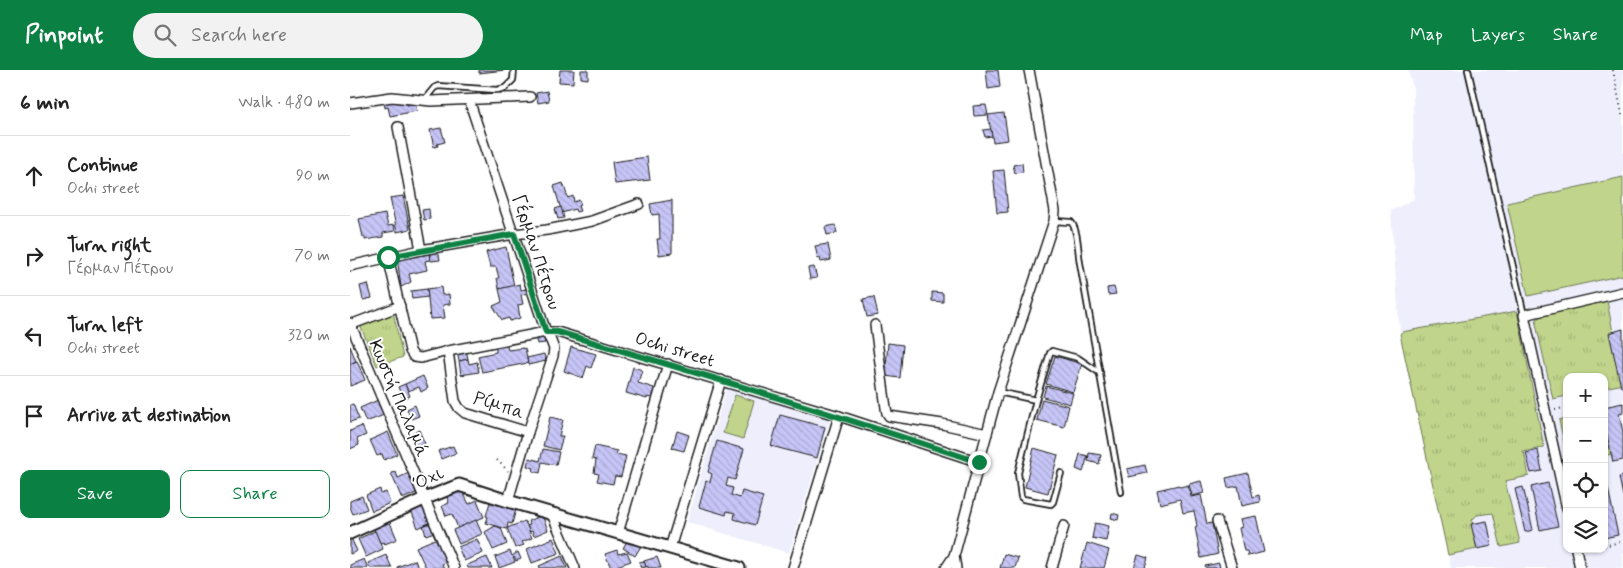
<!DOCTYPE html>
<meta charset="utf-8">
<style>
:root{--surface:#fff;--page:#f2f2f2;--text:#222;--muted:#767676;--line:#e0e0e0;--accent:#0b8043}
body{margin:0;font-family:Mynerve,sans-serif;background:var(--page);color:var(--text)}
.controls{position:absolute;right:15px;bottom:15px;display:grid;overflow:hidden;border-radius:10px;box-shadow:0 1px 4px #0004}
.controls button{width:45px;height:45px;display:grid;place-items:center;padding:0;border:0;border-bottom:1px solid var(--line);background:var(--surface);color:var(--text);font:25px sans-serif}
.stop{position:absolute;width:15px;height:15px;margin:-11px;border:4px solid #0b8043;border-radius:50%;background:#fff}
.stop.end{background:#0b8043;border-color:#fff;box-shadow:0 1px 5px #0008}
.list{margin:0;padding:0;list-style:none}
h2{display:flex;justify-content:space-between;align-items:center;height:65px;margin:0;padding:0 20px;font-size:21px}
h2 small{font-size:16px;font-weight:400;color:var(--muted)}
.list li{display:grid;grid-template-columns:32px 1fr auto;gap:15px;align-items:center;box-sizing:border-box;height:80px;padding:0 20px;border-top:1px solid var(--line)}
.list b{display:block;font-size:19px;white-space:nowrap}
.list p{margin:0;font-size:16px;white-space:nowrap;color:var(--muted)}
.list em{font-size:16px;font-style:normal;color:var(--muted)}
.actions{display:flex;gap:10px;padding:15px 20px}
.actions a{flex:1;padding:11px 0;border:1px solid var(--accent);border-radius:10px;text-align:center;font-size:18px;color:var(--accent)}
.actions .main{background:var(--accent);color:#fff}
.icon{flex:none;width:28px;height:28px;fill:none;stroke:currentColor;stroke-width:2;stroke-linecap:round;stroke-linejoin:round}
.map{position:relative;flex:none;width:1273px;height:498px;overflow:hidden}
header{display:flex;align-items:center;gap:30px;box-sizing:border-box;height:70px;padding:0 25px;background:var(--accent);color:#fff}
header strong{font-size:24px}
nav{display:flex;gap:28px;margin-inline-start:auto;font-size:18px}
.search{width:350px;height:45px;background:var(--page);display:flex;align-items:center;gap:12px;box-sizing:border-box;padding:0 18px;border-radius:28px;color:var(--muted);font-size:19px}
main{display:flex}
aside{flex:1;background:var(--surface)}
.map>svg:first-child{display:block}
.built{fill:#eeeefd;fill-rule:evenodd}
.grass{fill:url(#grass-tufts);stroke:#6e7854}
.pitch{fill:#c0d58b;stroke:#6e7854}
.building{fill:url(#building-back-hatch);stroke:#1c1c1c}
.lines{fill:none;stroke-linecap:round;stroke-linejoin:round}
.service-casing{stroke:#1c1c1c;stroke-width:8}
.minor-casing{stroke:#1c1c1c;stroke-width:12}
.tertiary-casing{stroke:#1c1c1c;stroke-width:15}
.path{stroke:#1c1c1c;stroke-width:2;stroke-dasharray:1 4;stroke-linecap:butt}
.service{stroke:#fff;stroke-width:4.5}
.minor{stroke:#fff;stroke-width:9}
.tertiary{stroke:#fff;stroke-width:11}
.route{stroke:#0b8043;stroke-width:6}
.labels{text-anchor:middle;stroke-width:4;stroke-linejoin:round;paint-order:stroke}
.street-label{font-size:18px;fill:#1c1c1c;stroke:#fff}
</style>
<header>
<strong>Pinpoint</strong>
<div class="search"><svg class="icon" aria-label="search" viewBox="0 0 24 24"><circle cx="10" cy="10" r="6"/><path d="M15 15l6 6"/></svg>Search here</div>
<nav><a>Map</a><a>Layers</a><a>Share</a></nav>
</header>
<main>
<aside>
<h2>6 min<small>Walk · 480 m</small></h2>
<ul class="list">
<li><svg class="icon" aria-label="ahead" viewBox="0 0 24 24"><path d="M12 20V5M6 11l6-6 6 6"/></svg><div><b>Continue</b><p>Ochi street</p></div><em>90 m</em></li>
<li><svg class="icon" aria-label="right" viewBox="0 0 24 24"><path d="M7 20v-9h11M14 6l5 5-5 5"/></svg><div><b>Turn right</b><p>Γέρμαν Πέτρου</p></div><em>70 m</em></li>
<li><svg class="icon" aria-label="left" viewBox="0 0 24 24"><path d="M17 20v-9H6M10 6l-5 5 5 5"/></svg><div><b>Turn left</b><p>Ochi street</p></div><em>320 m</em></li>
<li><svg class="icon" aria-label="arrive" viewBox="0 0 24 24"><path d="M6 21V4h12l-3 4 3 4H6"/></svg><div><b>Arrive at destination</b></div></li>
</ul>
<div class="actions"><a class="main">Save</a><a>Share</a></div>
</aside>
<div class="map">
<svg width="1273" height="498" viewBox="0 0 1273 498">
<defs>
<pattern id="grass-tufts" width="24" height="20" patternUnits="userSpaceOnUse" patternTransform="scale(1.25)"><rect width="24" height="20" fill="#c0d58b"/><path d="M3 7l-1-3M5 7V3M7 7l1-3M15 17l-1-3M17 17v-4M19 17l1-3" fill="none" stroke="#a4b677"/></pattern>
<pattern id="building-back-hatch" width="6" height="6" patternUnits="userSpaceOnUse" patternTransform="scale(1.25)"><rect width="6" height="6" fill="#c7c5f7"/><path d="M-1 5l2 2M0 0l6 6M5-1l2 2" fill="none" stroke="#aaa9d3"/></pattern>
</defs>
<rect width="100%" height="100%" fill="#fff"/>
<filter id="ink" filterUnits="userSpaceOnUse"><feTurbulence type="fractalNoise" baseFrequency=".02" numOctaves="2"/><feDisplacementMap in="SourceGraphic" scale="10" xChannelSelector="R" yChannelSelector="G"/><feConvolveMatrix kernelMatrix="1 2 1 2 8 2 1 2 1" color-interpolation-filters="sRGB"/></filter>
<g filter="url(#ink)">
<g class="built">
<path d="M1058,0H1273V498H1101L1050,264L1041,141L1064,129L1063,18ZM1217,307H1254V479H1217Z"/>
<polygon points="377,317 480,349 439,483 337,452"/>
</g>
<g class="grass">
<polygon points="1257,231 1273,314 1254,318 1254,307 1217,307 1217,326 1203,329 1186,254 1187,249 1191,246"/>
<polygon points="1167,241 1194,377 1174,382 1179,406 1155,411 1170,473 1151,477 1143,443 1127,445 1122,450 1127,479 1098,485 1050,264 1052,262"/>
<polygon points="43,242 53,287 27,296 10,255"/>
<polygon points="1217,348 1217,386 1209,350"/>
<polygon points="1254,353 1261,384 1254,386"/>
</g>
<g class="pitch">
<polygon points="1273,107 1273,205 1178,226 1157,133"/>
<polygon points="385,325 404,331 393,369 373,363"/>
</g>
<g class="building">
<polygon points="129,0 155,0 129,3"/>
<polygon points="210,0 224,0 223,13 209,12"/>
<polygon points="231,0 238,0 238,9 231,8"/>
<polygon points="636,0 648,0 650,17 638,19"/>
<polygon points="197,21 199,31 188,33 186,23"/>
<polygon points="55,29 57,35 65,33 67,41 40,46 38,37 35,38 34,31 40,30 40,32"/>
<polygon points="636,35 638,45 624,46 623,36"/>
<polygon points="654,43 658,70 643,72 638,45"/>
<polygon points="91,58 95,72 87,74 88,76 84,77 80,60"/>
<polygon points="641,59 642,66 635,67 633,60"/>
<polygon points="297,87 300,110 265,114 262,92"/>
<polygon points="672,93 673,102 665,103 663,95"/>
<polygon points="654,100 658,142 647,143 643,101"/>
<polygon points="213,113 218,128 223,126 224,132 229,130 231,135 228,136 230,141 226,142 225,139 212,143 204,116"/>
<polygon points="53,126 60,159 47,162 40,128"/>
<polygon points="322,130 322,183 309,185 307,169 310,169 309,144 302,145 300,134"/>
<polygon points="211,137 214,148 208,149 205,139"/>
<polygon points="79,139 80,149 74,150 72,140"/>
<polygon points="35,144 38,156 44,155 45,161 33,163 33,167 15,170 15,167 13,167 9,149"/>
<polygon points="485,155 487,163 477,165 475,157"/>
<polygon points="478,174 481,190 471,192 470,188 468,189 465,176"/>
<polygon points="156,177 164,216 149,219 147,208 149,208 146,197 140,197 136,182"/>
<polygon points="88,179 90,190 81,191 79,181"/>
<polygon points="79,183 80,190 75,191 77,200 59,204 61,212 51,217 47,187"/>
<polygon points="464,197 467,208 460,209 458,198"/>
<polygon points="18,214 22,228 13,230 10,216"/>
<polygon points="170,214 171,220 176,219 177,223 171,225 173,234 168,235 170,248 160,251 159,248 152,250 143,236 152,232 149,219"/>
<polygon points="91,217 92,225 99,224 100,234 93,235 95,248 80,249 77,219"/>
<polygon points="764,217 766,224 758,225 757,218"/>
<polygon points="77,219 78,227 62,229 61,221"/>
<polygon points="582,222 593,223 593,232 582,231"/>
<polygon points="524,227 528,245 517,247 513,229"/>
<polygon points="1273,259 1273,316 1271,317 1259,263"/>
<polygon points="193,265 195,273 187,274 185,267"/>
<polygon points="538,273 553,275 550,308 535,306"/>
<polygon points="0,276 6,291 0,294"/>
<polygon points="157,276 158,280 173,278 173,279 175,278 178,293 132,302 128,286 146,282 146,278"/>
<polygon points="221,277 246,284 241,298 237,296 233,308 214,301"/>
<polygon points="116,279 118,289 109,291 107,281"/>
<polygon points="194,284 196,291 178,295 177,288"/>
<polygon points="705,286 732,294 723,322 696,314"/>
<polygon points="118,289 119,294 127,292 129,302 111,305 109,291"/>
<polygon points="7,291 15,310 0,316 0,294"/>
<polygon points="283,297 292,300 288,313 304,318 301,328 297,327 297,329 276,323"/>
<polygon points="73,306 78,318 71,322 69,317 58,321 55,314"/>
<polygon points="55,314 60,326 53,329 48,317"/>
<polygon points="696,316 723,323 720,334 693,327"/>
<polygon points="692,329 719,336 714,357 687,350"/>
<polygon points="28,330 34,345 16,352 10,338"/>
<polygon points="1273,333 1273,343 1269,344 1273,362 1273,390 1263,392 1254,352 1254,337"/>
<polygon points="3,334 9,349 0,352 0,335"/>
<polygon points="65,335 69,346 61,349 57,339"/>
<polygon points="430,345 475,357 467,388 421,376"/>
<polygon points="200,347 213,350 209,366 213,366 209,380 193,376"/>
<polygon points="12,356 16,365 7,369 9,375 0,379 0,361"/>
<polygon points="69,360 75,374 66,377 61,364"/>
<polygon points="327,361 339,365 334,381 322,378"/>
<polygon points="38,362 47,384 34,390 32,384 27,386 20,370"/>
<polygon points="367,371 394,379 385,410 378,408 376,416 383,418 381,425 390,428 392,421 413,427 405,455 384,449 385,443 377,441 376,445 349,437 356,411 360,412 362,404 358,402"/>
<polygon points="103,376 106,383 91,389 88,381"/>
<polygon points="245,376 267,381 266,384 276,386 271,407 265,406 263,414 247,411 249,404 244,403 246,390 242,389"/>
<polygon points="684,378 708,385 698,423 675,417"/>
<polygon points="193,379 209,382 206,395 192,392 190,403 183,401 184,398 177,396 179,388 190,391"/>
<polygon points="1188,380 1192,401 1181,403 1176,383"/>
<polygon points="739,383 751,385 749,394 738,391"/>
<polygon points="730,384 738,386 733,402 726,399"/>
<polygon points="795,395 797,403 779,407 777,399"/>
<polygon points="1254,400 1268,465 1254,468"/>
<polygon points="46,402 48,408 59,403 66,423 52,429 41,403"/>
<polygon points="898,403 903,427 909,425 910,432 892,436 888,416 878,418 876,408"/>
<polygon points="1273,406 1273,426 1269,407"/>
<polygon points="851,411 854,423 842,426 839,414"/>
<polygon points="1198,413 1208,456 1190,460 1181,417"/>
<polygon points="829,415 830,417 838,415 841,427 851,425 857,454 862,453 868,484 851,488 845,457 847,456 844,441 833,443 830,429 810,434 807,420"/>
<polygon points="1173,417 1183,460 1175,462 1165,419"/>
<polygon points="111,418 119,434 127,430 134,447 108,458 102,444 96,446 92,436 99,433 96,424"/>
<polygon points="30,419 31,424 36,422 40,433 22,441 16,425"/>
<polygon points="12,426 17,439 3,444 0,437 0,431"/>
<polygon points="140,432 166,439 162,454 158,453 157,459 136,453 138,447 136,446"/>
<polygon points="74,435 81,452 68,458 61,440"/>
<polygon points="762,443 769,445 768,450 761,448"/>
<polygon points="192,445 198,460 184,466 182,461 180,462 177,456 180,455 178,451"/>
<polygon points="906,446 914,482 898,486 897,481 894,481 889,458 892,457 890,449"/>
<polygon points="39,450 47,469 35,474 33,472 30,473 23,457"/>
<polygon points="126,450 132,464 109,474 103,460"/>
<polygon points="175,451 182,468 172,472 174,475 165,478 157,458"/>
<polygon points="1137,451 1142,476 1127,479 1121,454"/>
<polygon points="83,452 87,461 76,465 73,456"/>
<polygon points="745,453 759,456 756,471 742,468"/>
<polygon points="145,456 151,458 157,474 143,480 135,462"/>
<polygon points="25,461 33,479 16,487 8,469"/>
<polygon points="0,466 7,481 0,484"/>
<polygon points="87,468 97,492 92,494 94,498 76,498 66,477"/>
<polygon points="203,468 209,483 182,493 177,479"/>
<polygon points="279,468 291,476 285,486 273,478"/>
<polygon points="127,469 133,483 114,491 108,477"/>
<polygon points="737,473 759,480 754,498 730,498"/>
<polygon points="267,480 268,484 277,482 281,491 261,498 255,484"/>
<polygon points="160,481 162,486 168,482 171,489 166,491 164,487 163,488 165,492 149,498 145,487"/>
<polygon points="654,484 668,488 665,498 650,498"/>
<polygon points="36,485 42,498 20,498 18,493"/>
<polygon points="788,485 798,488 795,498 784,498"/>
<polygon points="212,486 217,498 190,498 189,496"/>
<polygon points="137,487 142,498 118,498 117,495"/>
<polygon points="307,487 311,498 298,498 298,496 296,497 294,491"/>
<polygon points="14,489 18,498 0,498 0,495"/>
<polygon points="65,490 68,498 47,498 47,497"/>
<polygon points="294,491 296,497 291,498 289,492"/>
<polygon points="869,493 870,498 856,498 855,496"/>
</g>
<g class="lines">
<g class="service-casing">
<g id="service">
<polyline points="1118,0 1174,245"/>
<polyline points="75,29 84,18 88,16 147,20 155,18 163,10 164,0"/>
<path d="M704,151L721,152C728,159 728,182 730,193L771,422"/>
<polyline points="648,322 686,330 700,283 702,281 728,288 750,303"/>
<polyline points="686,330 668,403 671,427 673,429 701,434 703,432 711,403"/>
</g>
</g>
<g class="minor-casing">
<g id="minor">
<polyline points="119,30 196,262 201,271 204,279 203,286 178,362 158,431"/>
<polyline points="0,33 42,27 81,31 180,27"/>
<polyline points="48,57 71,180"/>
<polyline points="38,187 60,281 64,287 71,288 98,281 196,262 207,262 489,346 629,392"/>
<polyline points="0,196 71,180 164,164 197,160 242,151 289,134"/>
<polyline points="0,253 104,498"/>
<polyline points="0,255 50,236"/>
<polyline points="525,255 536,338 537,343 539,346 592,354 637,364"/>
<polyline points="98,281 105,331 109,338 115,343 178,362"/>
<polyline points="1217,439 1174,245 1273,222"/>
<polyline points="202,444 225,498"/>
<polyline points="867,451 882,498"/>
<polyline points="268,463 318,294"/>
<polyline points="320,478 371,310"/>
<polyline points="1226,479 1230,498"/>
<polyline points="604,486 606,498"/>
<polyline points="443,498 489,346"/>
<polyline points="596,498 604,486 648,322 704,151 705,141 679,0"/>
<polyline points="702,498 714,456"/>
</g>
</g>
<g class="tertiary-casing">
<polyline id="tertiary" points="0,463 74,429 109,415 158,431 389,498"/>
</g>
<g class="path">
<polyline points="1263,0 1273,49"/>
<polyline points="1205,340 1213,338"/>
<polyline points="147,390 158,401"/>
<polyline points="1254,476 1273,471"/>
</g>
<use href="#service" class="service"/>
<use href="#minor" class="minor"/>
<use href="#tertiary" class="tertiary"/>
</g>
</g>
<g class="lines" filter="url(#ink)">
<path class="route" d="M38,187L164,164L196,262H207L218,265C356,305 493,347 629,392"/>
</g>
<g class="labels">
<g class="street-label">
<text transform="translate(187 182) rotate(72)" y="6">Γέρμαν Πέτρου</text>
<text transform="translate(325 279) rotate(17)" y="6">Ochi street</text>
<text transform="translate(49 328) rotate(67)" y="6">Κωστή Παλαμά</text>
<text transform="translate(149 335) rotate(18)" y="6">Ρίμπα</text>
<text transform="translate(78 408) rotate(-23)" y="6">Όχι</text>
</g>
</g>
</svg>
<div class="controls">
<button>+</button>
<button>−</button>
<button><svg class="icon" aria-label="locate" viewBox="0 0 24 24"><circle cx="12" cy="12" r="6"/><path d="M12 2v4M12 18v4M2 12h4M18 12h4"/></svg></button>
<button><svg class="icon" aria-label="layers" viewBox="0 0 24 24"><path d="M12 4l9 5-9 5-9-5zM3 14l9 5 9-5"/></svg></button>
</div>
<div class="stop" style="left:38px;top:187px"></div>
<div class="stop end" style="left:629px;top:392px"></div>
</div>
</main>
